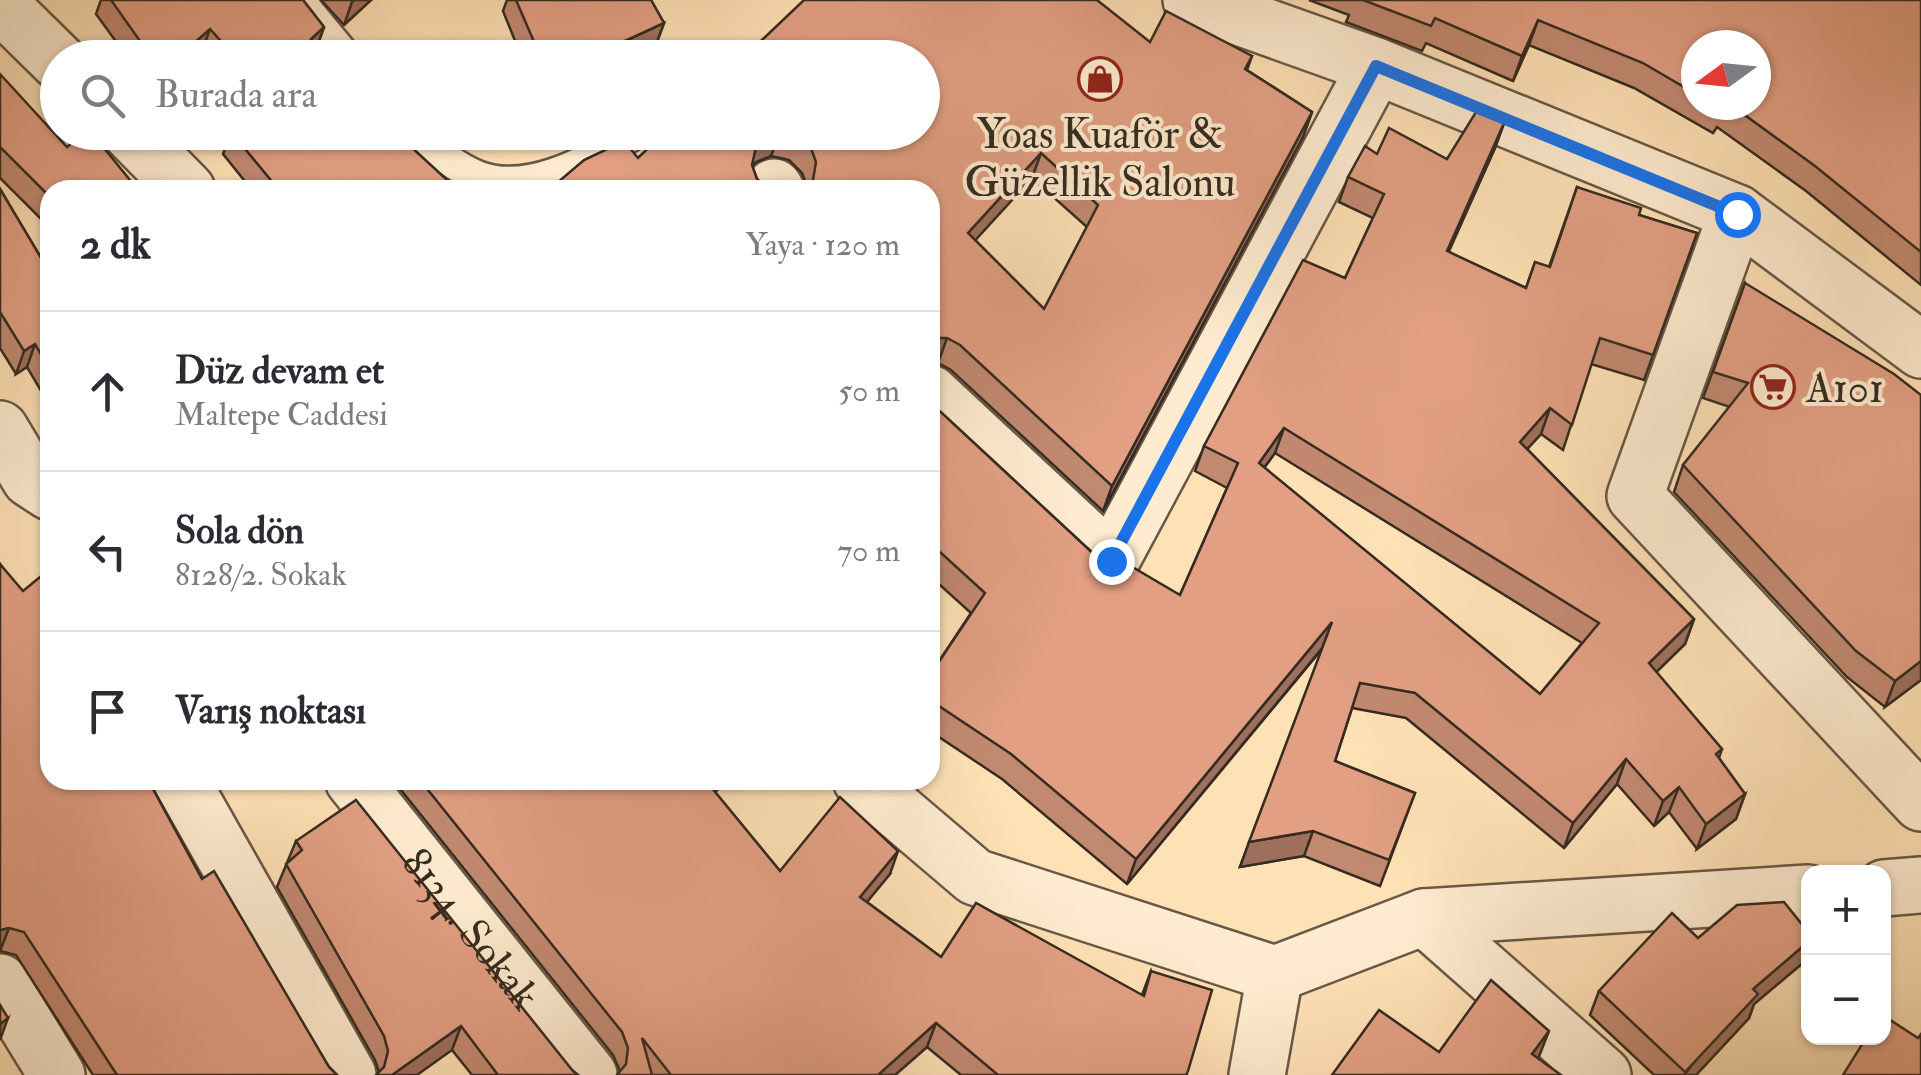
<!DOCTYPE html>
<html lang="tr">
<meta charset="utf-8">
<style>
:root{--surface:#fff;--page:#f2f2f3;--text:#2b2b33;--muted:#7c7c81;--line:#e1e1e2}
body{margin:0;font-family:"IM FELL Double Pica",serif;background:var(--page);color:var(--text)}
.controls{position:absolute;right:30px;bottom:30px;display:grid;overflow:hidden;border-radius:20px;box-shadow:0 2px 8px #0004}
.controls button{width:90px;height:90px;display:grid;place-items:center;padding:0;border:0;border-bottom:2px solid var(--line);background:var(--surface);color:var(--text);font:50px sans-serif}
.compass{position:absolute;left:1681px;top:30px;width:90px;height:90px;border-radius:50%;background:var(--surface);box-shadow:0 2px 8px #0004;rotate:255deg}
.stop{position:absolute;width:30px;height:30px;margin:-22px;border:8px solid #1a73e8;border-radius:50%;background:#fff}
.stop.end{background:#1a73e8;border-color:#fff;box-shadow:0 2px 10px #0008}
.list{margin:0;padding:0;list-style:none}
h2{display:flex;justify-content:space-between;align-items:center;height:130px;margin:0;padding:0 40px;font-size:42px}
h2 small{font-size:32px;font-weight:400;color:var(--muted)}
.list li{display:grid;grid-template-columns:65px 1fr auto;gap:30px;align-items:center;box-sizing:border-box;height:160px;padding:0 40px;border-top:2px solid var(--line)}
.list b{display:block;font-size:38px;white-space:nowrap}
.list p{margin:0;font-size:32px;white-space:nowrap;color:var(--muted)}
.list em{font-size:32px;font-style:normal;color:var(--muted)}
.icon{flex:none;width:55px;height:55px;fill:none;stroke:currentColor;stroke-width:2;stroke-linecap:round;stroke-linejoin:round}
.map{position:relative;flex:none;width:1921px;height:1075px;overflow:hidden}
.search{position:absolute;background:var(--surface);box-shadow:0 2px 8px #0004;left:40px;top:40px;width:900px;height:110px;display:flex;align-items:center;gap:25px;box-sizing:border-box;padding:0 35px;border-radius:55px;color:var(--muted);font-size:38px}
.panel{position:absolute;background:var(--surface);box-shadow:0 2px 8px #0004;left:40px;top:180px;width:900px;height:610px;border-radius:30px}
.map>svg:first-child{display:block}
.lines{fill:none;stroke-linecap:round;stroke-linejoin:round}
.service-casing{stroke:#685846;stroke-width:35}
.minor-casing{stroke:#685846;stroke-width:60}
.tertiary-casing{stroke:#685846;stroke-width:60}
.service{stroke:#ffecd0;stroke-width:30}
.minor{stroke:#ffecd0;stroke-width:55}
.tertiary{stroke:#ffecd0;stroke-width:55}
.wall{fill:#c28971;stroke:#352b20;stroke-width:2.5;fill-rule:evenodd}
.shaded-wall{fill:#9e6f5c;stroke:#352b20;stroke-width:2.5}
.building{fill:#e29f83;stroke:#352b20;stroke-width:2.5;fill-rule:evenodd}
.route{stroke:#1a73e8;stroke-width:12}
.labels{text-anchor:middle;stroke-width:8;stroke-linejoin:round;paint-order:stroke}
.poi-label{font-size:42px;fill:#352b20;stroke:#ffecd0}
.street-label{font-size:42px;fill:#352b20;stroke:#ffecd0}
</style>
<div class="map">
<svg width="1921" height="1075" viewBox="0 0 1921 1075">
<rect width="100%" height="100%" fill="#ffe1b6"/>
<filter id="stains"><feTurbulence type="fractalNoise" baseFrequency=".002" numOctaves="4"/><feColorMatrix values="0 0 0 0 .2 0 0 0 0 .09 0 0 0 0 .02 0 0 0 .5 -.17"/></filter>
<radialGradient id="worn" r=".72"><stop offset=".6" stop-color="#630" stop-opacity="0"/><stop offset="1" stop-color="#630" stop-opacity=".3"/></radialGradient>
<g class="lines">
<g class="service-casing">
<g id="service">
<polyline points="299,0 347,58"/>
<path d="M413,132C433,148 453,166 477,176C530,197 593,157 638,132"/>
</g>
</g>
<g class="minor-casing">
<g id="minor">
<polyline points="0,4 58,61"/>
<polyline points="130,132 187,190"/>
<polyline points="774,187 776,190"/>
<polyline points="1737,213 1635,496 1921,803"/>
<polyline points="930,393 1111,561 1376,66"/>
<polyline points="0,429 30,479 50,492"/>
<polyline points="181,780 348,1075"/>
<path id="s1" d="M353,780L589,1075"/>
<polyline points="861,780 975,877 1275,974"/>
<polyline points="1884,888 1921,885"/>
<polyline points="1424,917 1603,1075"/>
<polyline points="0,982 57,1075"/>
<polyline points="1257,1075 1275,974 1424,917 1808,893"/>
</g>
</g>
<g class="tertiary-casing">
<polyline id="tertiary" points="1191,0 1376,66 1737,213 1921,350"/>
</g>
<use href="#service" class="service"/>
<use href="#minor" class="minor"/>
<use href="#tertiary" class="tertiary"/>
</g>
<g class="wall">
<polygon points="101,0 303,0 324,27 317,46 327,58 207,58 202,51 194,58 128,58 96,14"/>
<polygon points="321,0 371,0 344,25"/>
<polygon points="507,0 651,0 664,23 655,47 631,58 522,58 503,11"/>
<path d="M1309,0H1921V285L1806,191L1717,127L1713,133L1634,88L1529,45L1513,81L1426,43L1422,51L1346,22L1349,15ZM1696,45L1756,105H1696Z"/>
<path d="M1150,42L1252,56L1247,70L1312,112L1303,137L1103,511L951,370L938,363H930V190L807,186L802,173L789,160L771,156L756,162L752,166L757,179L768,190H550L551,188L638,158L665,132H922ZM1032,178L1087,227L1044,309L975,240Z"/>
<polygon points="0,74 50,190 50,228 0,178"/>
<path d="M1504,123L1495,148L1448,252L1526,288L1535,262L1549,267L1577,187L1639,215L1697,233L1644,380L1591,364L1563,450L1541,434L1527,449L1694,619L1685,644L1656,672L1722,749L1719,758L1745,794L1736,819L1697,849L1669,812L1654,826L1617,784L1564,848L1406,718L1352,708L1335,761L1415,793L1380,886L1304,856L1240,867L1323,648L1127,884L1002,779L930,731V675L971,613L930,576V402L1099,559L1180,595L1227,488L1195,471L1204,446L1345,278L1373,218L1339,202L1348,177L1377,154L1447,159ZM1275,453L1582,643L1540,694L1264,468Z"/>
<polygon points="231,132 404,143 458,190 252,190 223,154"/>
<polygon points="0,189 50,273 50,406 27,367 16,374 0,348"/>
<polygon points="1745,283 1921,680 1885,707 1847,677 1674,492 1683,465 1730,407 1703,398"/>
<polygon points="0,564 149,782 202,879 329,1067 337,1075 93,1075 16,955 0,951"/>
<polygon points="393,780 728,780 715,792 780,871 890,874 867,902 941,957 1142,995 1151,971 1187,1075 961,1075 927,1047 895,1075 617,1075 620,1071 613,1055"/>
<polygon points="296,841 573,1071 578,1075 472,1075 452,1050 379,1072 375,1060 277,887"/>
<polygon points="1808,932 1808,950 1804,962 1754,1004 1749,1018 1696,1075 1654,1075 1590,1015 1599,991 1698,938"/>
</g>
<g class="shaded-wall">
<polygon points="354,0 371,0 344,25 352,2"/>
<polygon points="1538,20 1529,45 1513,81 1522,56"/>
<polygon points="664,23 655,47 631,58 588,58"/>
<polygon points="324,27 316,50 311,39"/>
<polygon points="210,29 202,51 194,58 177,58"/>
<polygon points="1312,112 1303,137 1103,511 1112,486"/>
<polygon points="1504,123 1495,148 1438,276 1447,251"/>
<polygon points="776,132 780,132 771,156 756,162 747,172 756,147 765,137"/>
<polygon points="1041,153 1032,178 959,258 968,233"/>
<polygon points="930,338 947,338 938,363 930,363"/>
<polygon points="35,344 27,367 16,374 24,351"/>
<polygon points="1550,408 1541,434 1511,467 1520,442"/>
<polygon points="1284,428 1275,453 1249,488 1259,463"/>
<polygon points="1694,619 1685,644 1640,688 1649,663"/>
<polygon points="1332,622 1323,647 1127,884 1136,859"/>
<polygon points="1921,661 1921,680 1885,707 1895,681"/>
<polygon points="1626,759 1617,784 1564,848 1573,823"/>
<polygon points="710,780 728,780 699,806 707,782"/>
<polygon points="1679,787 1669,812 1654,826 1663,801"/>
<polygon points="1745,794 1736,819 1697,849 1706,824"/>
<polygon points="1313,831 1304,856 1240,867 1249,842"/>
<polygon points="898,851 890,874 851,921 860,897"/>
<polygon points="9,928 0,951 0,930"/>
<polygon points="1808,942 1808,950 1804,962 1754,1004 1749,1018 1696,1075 1684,1075 1753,989"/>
<polygon points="8,1018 0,1040 0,1024"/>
<polygon points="936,1023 927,1047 895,1075 878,1075"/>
<polygon points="461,1026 452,1050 417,1075 392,1075"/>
<polygon points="1549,1031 1538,1059 1532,1054"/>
</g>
<g class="building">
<polygon points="111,0 303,0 324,27 311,39 327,58 236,58 210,29 177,58 152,58"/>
<polygon points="516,0 651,0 664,23 588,58 541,58"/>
<path d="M804,0H1097L1150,42L1166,11L1252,56L1245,69L1312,112L1112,486L960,345L947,338H930V190H803L813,180L816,162L811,148L798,134L788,132H922V58H743ZM1041,153L1098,205L1044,309L968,233Z"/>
<polygon points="1363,0 1921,0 1921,252 1815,166 1731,105 1756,105 1756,45 1696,45 1696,94 1643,63 1538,20 1522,56 1435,18 1431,26"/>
<polygon points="0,74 67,147 85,132 91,132 138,190 50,190 50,197 0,147"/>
<path d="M1476,112L1504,123L1447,251L1526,288L1535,262L1550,267L1577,187L1641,208L1639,215L1697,233L1653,355L1600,338L1572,425L1550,408L1520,442L1694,619L1649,663L1722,749L1716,754L1745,794L1706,824L1679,787L1663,801L1626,759L1573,823L1415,693L1360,683L1335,761L1415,793L1389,860L1313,831L1249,842L1332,622L1136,859L1011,754L930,700V675L985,593L930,543V402L1099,559L1115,567L1129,565L1180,595L1238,463L1204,446L1303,260L1345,278L1384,194L1348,177L1365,146L1377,154L1389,128L1447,159ZM1284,428L1599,623L1540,694L1259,463Z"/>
<polygon points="231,132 395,132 458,190 279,190"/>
<polygon points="665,132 776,132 765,137 756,147 752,165 757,179 768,190 553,190 551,188 584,160 624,141 638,158"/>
<polygon points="0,189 50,273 50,370 35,344 24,351 0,312"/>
<polygon points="1745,283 1894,374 1921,395 1921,661 1895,681 1856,651 1683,465 1748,383 1713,372"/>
<polygon points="0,564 23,591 40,577 50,590 50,780 148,780 202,879 214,871 329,1067 337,1075 117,1075 24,932 9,928 0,930"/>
<polygon points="420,780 710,780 707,782 780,871 840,797 898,851 860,897 941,957 976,903 1144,996 1151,971 1212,990 1188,1071 1186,1075 998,1075 936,1023 878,1075 671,1075 642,1038 652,1075 617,1075 626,1064 628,1048 622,1032"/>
<polygon points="356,800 573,1071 578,1075 498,1075 461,1026 392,1075 376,1075 384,1067 388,1051 384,1036 286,864 302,850 296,841"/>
<polygon points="1784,902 1808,932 1808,942 1753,989 1758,994 1685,1072 1599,991 1672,913 1698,938 1737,905"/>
<polygon points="1491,980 1549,1031 1532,1054 1561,1075 1332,1075 1379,1010 1439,1052"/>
<polygon points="0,1005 8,1018 0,1024"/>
<polygon points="1884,1016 1918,1038 1921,1034 1921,1075 1843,1075 1866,1038 1884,1038"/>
</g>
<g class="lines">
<polyline class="route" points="1111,561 1376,66 1737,214"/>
</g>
<defs>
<g id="shop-ring" transform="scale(2.25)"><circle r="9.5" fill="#ffecd0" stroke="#8f2418" stroke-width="1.5"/><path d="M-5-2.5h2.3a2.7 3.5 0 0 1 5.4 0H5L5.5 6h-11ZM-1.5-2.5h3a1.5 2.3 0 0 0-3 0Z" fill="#8f2418"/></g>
<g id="supermarket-ring" transform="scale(2.25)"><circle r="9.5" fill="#ffecd0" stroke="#8f2418" stroke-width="1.5"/><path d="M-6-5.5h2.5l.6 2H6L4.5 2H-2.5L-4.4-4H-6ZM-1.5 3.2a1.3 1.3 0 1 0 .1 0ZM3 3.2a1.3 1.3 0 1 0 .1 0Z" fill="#8f2418"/></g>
</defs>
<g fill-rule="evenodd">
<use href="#shop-ring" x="1100" y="79"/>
<use href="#supermarket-ring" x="1773" y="387"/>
</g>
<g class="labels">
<g class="poi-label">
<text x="1100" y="148">Yoas Kuaför &amp;<tspan x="1100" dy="48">Güzellik Salonu</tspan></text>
<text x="1806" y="402" text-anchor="start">A101</text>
</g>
<g class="street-label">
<text dy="15" stroke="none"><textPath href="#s1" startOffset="190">8134. Sokak</textPath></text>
</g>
</g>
<rect width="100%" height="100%" filter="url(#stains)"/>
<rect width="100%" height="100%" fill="url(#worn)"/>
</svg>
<div class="controls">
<button>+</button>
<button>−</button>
</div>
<svg class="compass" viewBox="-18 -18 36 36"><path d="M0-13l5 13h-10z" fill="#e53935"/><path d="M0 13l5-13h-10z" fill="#7c7c81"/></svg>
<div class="stop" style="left:1737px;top:214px"></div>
<div class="stop end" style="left:1111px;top:561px"></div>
<div class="search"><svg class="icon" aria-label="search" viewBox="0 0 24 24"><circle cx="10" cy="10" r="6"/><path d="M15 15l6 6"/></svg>Burada ara</div>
<section class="panel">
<h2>2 dk<small>Yaya · 120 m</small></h2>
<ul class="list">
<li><svg class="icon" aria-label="ahead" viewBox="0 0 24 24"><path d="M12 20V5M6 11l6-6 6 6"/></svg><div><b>Düz devam et</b><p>Maltepe Caddesi</p></div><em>50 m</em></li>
<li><svg class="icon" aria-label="left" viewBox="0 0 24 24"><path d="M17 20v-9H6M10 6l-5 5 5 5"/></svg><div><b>Sola dön</b><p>8128/2. Sokak</p></div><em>70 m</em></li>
<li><svg class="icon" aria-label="arrive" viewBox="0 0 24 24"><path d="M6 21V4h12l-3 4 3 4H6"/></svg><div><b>Varış noktası</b></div></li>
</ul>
</section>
</div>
